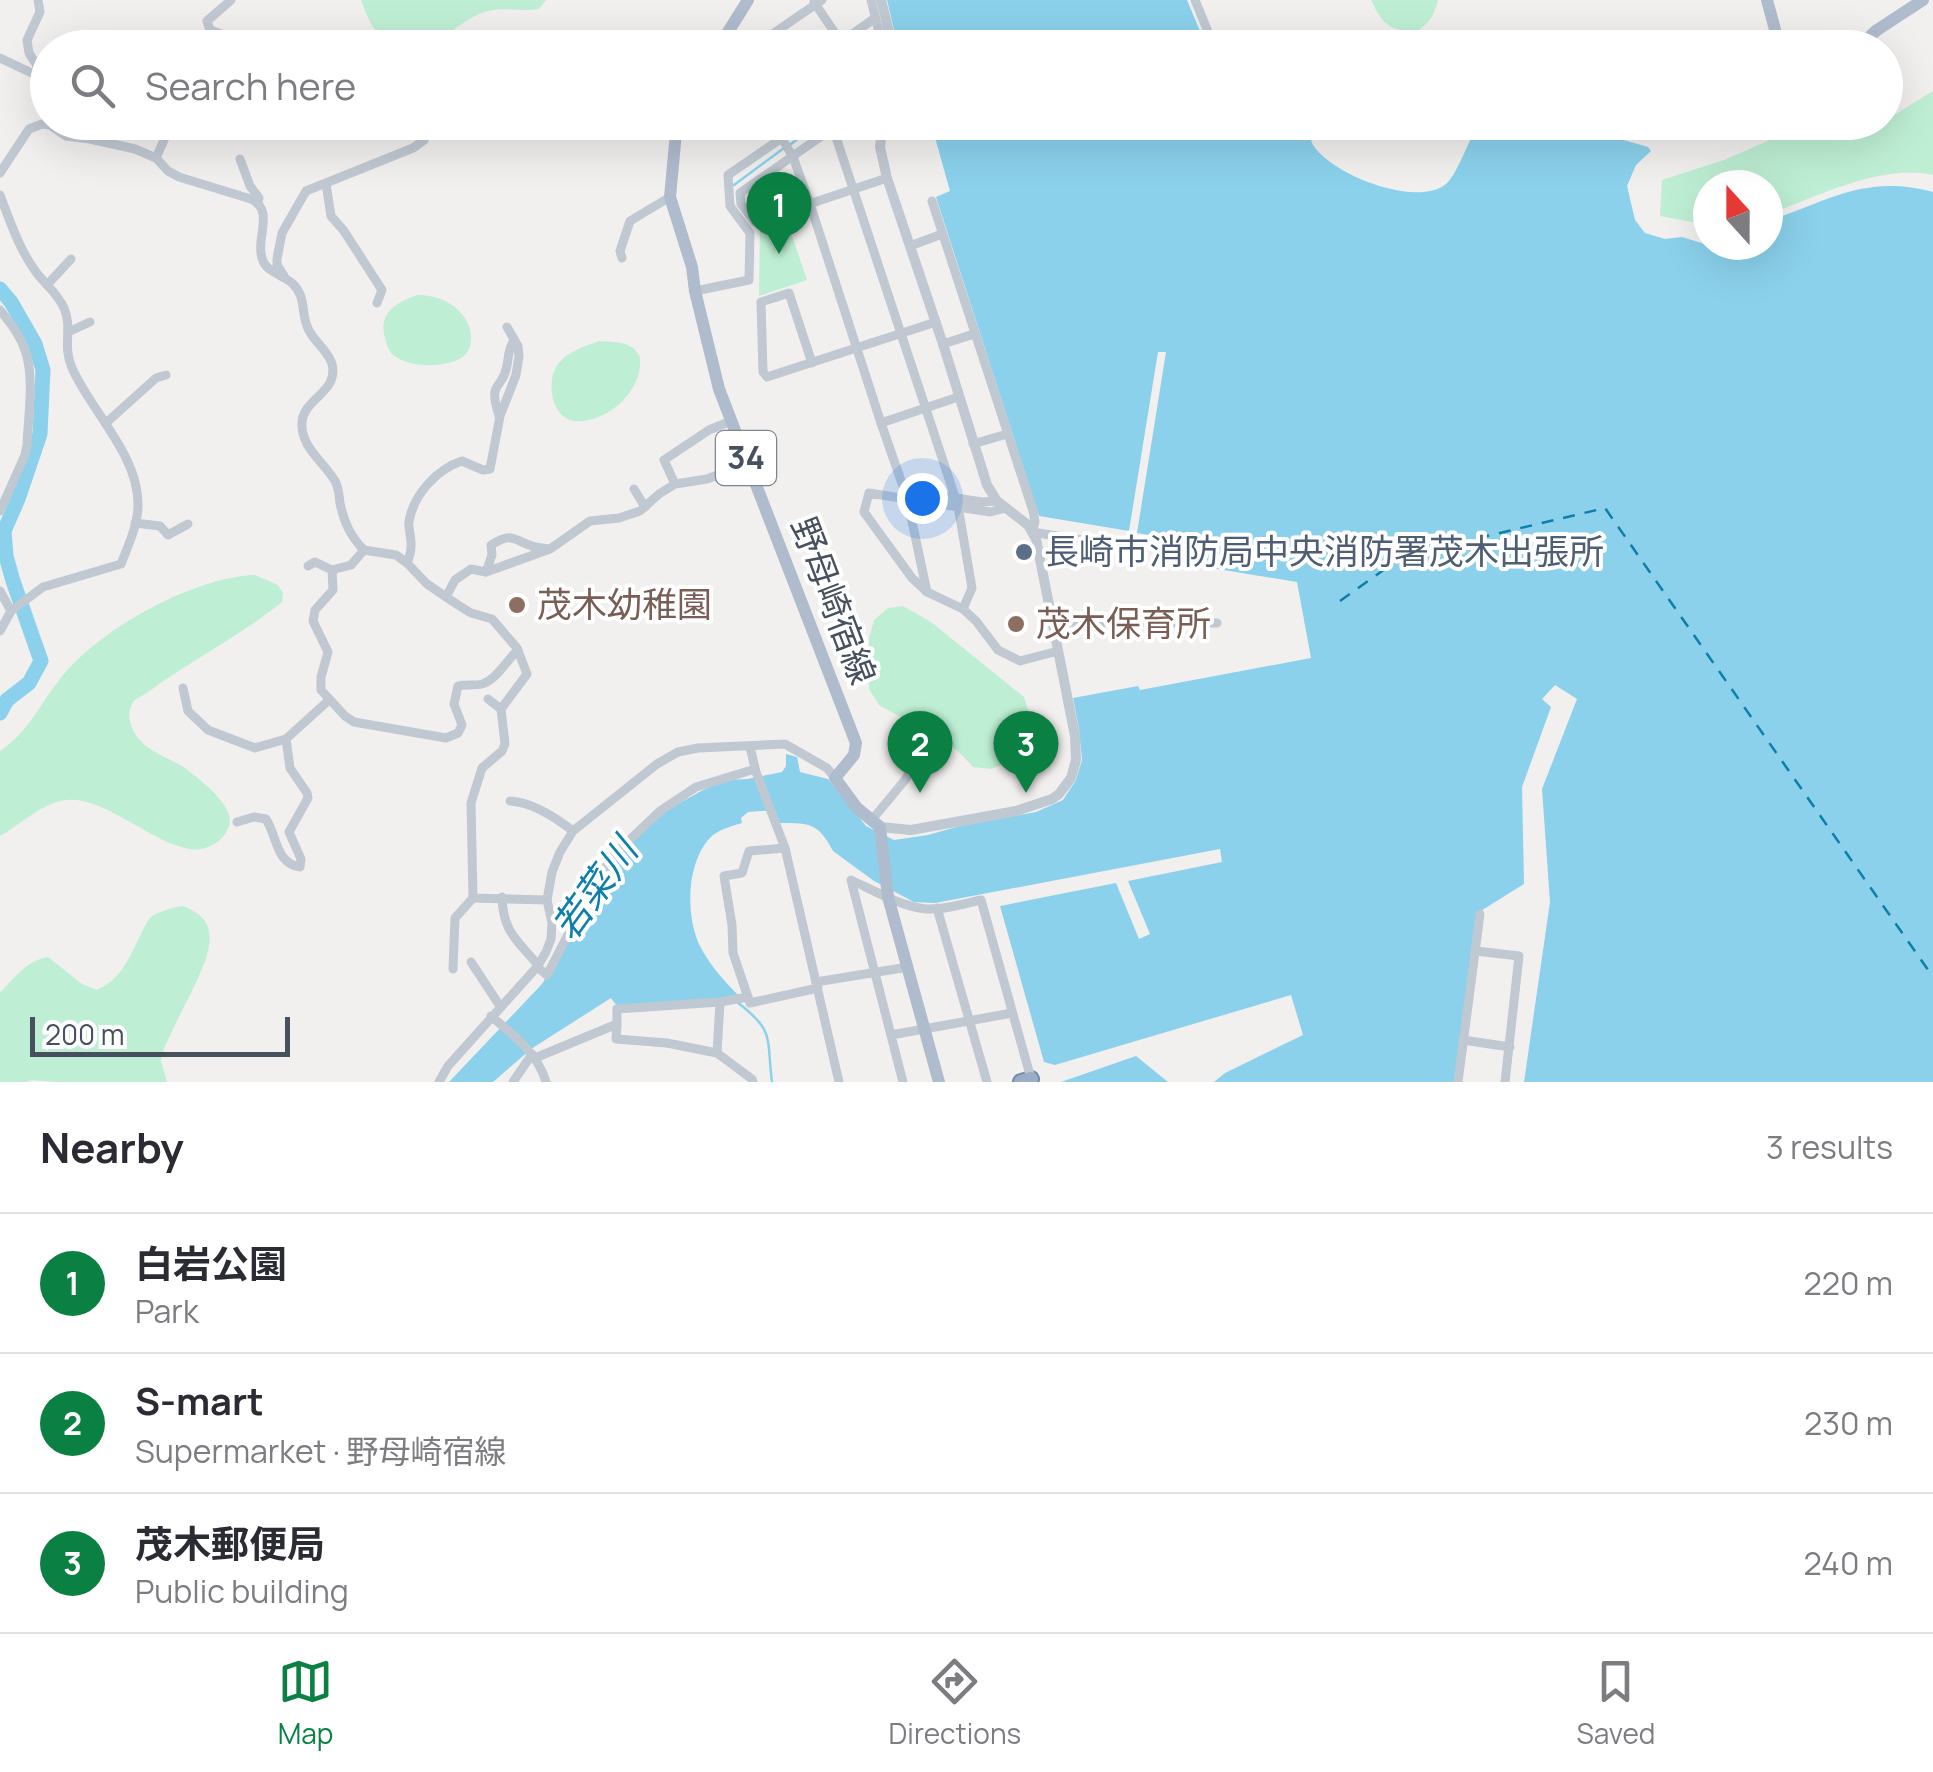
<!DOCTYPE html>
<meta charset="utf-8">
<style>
:root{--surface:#fff;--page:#f7f7f7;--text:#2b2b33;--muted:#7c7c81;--line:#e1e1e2;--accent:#0b8043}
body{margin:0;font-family:Manrope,"Noto Sans JP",sans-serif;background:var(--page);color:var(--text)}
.compass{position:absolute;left:1693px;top:170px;width:90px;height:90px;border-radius:50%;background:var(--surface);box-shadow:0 10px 40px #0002;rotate:339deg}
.scale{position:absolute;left:30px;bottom:25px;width:260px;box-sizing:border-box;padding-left:10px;border:5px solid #47515d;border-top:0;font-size:28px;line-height:35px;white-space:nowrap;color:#47515d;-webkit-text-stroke:8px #fff;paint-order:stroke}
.you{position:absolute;left:922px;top:498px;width:35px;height:35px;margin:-25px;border:8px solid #fff;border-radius:50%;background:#1a73e8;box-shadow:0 0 0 15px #1a73e833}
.badge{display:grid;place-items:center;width:65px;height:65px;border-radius:50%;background:var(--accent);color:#fff;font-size:32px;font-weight:700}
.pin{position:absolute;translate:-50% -82px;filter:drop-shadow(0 2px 5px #0008)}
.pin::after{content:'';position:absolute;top:52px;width:35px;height:30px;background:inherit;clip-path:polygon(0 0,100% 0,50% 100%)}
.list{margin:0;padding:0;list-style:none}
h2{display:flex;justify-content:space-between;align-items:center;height:130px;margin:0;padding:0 40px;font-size:42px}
h2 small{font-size:32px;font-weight:400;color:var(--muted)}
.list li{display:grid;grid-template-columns:65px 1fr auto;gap:30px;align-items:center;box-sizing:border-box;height:140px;padding:0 40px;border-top:2px solid var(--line)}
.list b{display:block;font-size:38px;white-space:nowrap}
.list p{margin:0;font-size:32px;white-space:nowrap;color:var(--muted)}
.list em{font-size:32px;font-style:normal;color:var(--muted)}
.icon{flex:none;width:55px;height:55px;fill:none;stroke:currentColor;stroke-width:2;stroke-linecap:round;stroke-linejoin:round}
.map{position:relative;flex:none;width:1933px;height:1082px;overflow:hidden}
.search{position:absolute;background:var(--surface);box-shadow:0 10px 40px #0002;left:30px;right:30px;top:30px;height:110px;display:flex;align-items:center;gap:25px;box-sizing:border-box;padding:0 35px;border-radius:55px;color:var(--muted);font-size:38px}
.sheet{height:550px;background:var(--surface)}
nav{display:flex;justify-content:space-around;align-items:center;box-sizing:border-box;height:140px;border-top:2px solid var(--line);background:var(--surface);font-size:28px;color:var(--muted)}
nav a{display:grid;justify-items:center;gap:5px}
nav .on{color:var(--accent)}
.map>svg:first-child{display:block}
.green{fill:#beefd4}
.water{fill:#8bd1ec}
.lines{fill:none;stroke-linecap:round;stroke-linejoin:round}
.stream{stroke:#8bd1ec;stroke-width:2.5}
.river{stroke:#8bd1ec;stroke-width:15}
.ferry{stroke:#0c7fab;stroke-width:2.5;stroke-dasharray:12 10;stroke-linecap:butt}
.trunk-casing{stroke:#7289aa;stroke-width:18}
.minor{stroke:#c0c8d1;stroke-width:9}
.tertiary{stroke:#c0c8d1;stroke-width:10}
.primary{stroke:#afbcce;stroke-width:12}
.trunk{stroke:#9badc6;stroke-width:14}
.service-dot{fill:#5c6f8a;stroke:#fff;stroke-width:4}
.education-dot{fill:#8d6e63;stroke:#fff;stroke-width:4}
.labels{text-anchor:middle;stroke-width:8;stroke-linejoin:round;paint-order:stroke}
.shield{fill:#fff;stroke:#7e858e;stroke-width:2.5}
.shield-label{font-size:32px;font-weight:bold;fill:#47515d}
.service-label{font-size:35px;fill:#4e5e75;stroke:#fff;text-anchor:start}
.street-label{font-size:35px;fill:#47515d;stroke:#fff}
.education-label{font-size:35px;fill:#785e54;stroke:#fff;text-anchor:start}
.water-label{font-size:38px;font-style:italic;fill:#0c7fab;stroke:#fff}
</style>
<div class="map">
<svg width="1933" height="1082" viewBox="0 0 1933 1082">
<rect width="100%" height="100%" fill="#f2efef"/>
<g class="green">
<path d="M361,0H546L539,9C520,12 503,6 485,12C469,17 458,27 444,36C435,41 426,43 415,44C379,46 372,30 361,0Z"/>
<path d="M1371,0H1438C1434,16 1429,24 1414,33C1387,28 1383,25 1371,0Z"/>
<path d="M1933,91V175C1884,163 1814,197 1768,215V185H1708V225L1660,216L1662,180L1724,160L1809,123L1886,122V120Z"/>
<polygon points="786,218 807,280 759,296 760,227"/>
<path d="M418,295C432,295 450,300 460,312C473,325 477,350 459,359C442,368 405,368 391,353C388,349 387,344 385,338C378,313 396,302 418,295Z"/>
<path d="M599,341C611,342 628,341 636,351C641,356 640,360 640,366C638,395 604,424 574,421C551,418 545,379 559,363C568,351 586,346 599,341Z"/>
<path d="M255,575L278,585L283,593L282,602C240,636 191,660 148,692C144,695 139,697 135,700C130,705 128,714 130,721C131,727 136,737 141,741C152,754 173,759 186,769C201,780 236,807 229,826C226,836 218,843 208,847C172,863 110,795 67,800C43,802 20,825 0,836V751C31,730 41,701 64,674C104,627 194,577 255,575Z"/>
<polygon points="903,606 931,622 1024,697 1036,736 1029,754 991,769 973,767 959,752 938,738 879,705 869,689 869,638 874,620 888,608"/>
<path d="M182,906C228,921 206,960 192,991C182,1010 173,1029 164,1048L161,1061L167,1082H56L32,1080L26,1082H0V993C15,977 26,961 48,957L82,984L97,990C122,979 130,956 142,932C142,931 149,919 150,918C158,911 172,908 182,906Z"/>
</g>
<g class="water">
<polygon points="887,0 1187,0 1205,43 1226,47 898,47"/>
<path d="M931,123H1308C1309,129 1310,139 1313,145C1332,175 1417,208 1446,184C1457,175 1470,137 1479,123H1564L1648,147L1651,151L1636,165L1627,186L1635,220L1645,233L1665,239L1682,237L1708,245H1768V221C1829,201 1865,174 1933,192V1082H1524L1550,902L1542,789L1577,699L1555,685L1542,699L1551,707L1522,787L1524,884L1479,912L1454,1082H1214L1225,1073L1303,1035L1291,995L1055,1065L1044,1062L1000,906L1116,883L1139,939L1150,934L1128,881L1222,862L1220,849L935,903L914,902L874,881L833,851C818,823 810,823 780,823L775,810L748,812L741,818L742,823C732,826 721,829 713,835C686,859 685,916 700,946C709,964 724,981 738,995L726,998L617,1006L611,998L531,1049L493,1082H449L542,984L605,873L625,847L669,809L703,790L726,780L748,779L782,772L786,766V754L797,757L800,772L828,779L866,826L894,840L928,835L960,826L1036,812L1063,800L1076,780L1082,760L1079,729L1073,698L1138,686L1140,690L1311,658L1297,582L1163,560L1166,538L1137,533L1166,352H1158L1129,531L1039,516L936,197L950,191Z"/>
<polygon points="1136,1056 1168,1082 1061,1082"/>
</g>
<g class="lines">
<g class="stream">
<polyline points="791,144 820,122"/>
<polyline points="734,185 784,148"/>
<path d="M737,1002C776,1032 766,1037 772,1082"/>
</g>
<polyline class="river" points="0,289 11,302 35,344 43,370 40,434 18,499 4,531 6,556 13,581 41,661 29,683 7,700 0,713"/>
<polyline class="ferry" points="1340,601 1403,556 1605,508 1933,977"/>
<g class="trunk-casing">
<polyline id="trunk" points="1021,1082 1031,1079"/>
</g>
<g class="minor">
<polyline points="38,0 40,12 27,40 29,53 36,64 48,111"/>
<polyline points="231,0 207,21 210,30 225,35 234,43 233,48"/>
<polyline points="871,0 883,48"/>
<polyline points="1195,0 1211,39 1252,48"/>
<polyline points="814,2 845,48"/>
<polyline points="614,48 619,41 621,48"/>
<polyline points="646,48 653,48"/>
<polyline points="752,48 822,0"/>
<polyline points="833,48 875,18"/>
<polyline points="0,58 38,76"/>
<polyline points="772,122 793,157 810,204 881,423 907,498 927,592"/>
<polyline points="836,122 833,128 740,193 741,204 755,222 887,178"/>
<polyline points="833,128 958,506 972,588 963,609"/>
<polyline points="156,158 172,122"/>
<polyline points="240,159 250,186 259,198 258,202"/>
<path d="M0,173L29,129L42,124L50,125L66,136L90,139L135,149L156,158L168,171L179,177L251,199C276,211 254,239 263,261C268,273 284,275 293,284C306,297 301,311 307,326C312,341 327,348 332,364C339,392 304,398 302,422C300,447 324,462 335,481C339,488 339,496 340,503C344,522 350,536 364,550L396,555L407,563L427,584L458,605L471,613L492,619L517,648L527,674L501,709"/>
<polyline points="326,184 331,216 344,231 382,290 377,303"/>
<path d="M0,195C10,221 19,249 36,272C45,284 58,294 64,308C73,329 62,345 72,368C91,411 139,456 138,505C138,525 128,546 121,564L43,587L11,611L0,631"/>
<polyline points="932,201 1033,511 1035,522 1032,532 1132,548"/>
<polyline points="910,246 942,234"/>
<polyline points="622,258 620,251 630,221 670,197"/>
<polyline points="284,276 277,265 277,259 282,233 306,191 413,148 424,140 430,122"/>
<polyline points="47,285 71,259"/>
<polyline points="695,291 749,280 750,233 730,206 728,175 805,122"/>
<path d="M0,310C10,323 20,335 25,350C35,379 28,416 27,445L25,455L0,511"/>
<polyline points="68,332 90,322"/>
<polyline points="943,344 974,334"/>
<polyline points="812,363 789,293 761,302 763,372 767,377 936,322"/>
<path d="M499,416C487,378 503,392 507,365C509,355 508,350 514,340"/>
<polyline points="106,423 156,378 166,375"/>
<polyline points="881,423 958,397"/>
<polyline points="973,444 1007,434"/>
<polyline points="675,484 664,460 709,430 731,421"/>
<polyline points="634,489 645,507"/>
<polyline points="905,490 982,502 997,501"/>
<polyline points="1006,508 990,512 869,493 864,512 912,578 927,592 963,609 976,621 998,650 1020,661 1058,651"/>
<polyline points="135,523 160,526 168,535 188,524"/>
<path d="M364,550L351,565L332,570L333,590L315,610L313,621L328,652L321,677V690L345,716L354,722L446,738L458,733L462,725L454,704L458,686C466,684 474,686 482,684C496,680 507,660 518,650"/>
<path d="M407,563C409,558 411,552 411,547C412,538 408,530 409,522C413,495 437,469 462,461L483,470L490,469L500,416L516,375L519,356L518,346L507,327"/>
<polyline points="308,566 315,562 332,570"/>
<path d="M486,572L492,555L491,545C512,532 512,539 532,546C537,548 543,548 549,549"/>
<polyline points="0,591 11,611"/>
<polyline points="446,597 455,580 471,569 486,572 550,549 590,521 619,518 640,511 659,494 675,484 707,479 730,470 745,457"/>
<polyline points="1054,622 1217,623"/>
<polyline points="183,688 188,711 208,730 255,748 286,739"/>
<polyline points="488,699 501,709 505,744 502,751 482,768 471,803 473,898 547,900"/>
<polyline points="750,747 756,772 785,848 839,1082"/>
<path d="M510,801C532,802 555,817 573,831"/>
<polyline points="871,821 905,780 915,764 923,768"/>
<path d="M237,822L254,817L266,819C277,836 276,864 300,867L301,859L289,832L308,798L307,793L290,768L286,739L329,700"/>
<polyline points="785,848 749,851 742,873 724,876 732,925 733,953 750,1003 818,988"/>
<path d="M502,897C503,932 517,940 538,965"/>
<polyline points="937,908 987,1082"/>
<polyline points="1476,951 1519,956 1505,1082"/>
<polyline points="471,962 500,1006"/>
<polyline points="537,967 547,975 598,877 618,851 660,811 696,787 755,769"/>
<polyline points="453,969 455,918 473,898"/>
<polyline points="816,982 908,967"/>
<path d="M491,1016C513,1035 538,1053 546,1082"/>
<polyline points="617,1024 616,1039 667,1043 717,1053 752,1079 753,1082"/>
<polyline points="891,1035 1012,1013"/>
<polyline points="1463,1040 1510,1047"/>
<polyline points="717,1053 720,1002"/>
<polyline points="535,1058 617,1024 617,1009 720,1002 748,997"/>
<polyline points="439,1082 448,1066 537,967 546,952 551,939 552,923 547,900 552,872 560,852 573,831 657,764 678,752 698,748 785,744 827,768 835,778"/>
<polyline points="513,1082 532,1054"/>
<path d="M903,1082L851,880C875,891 900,906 926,909C944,910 963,904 981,900L1032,1082"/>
<polyline points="1458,1082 1480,914"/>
</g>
<g class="tertiary">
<polyline points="881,0 893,48"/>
<polyline points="880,827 911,830 1016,811 1052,799 1059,794 1071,778 1076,760 1075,736 1036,539 1028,525 997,501 987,485 943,344 887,178 880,147 881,138 887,122"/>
</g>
<g class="primary">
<polyline points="1767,0 1780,48"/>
<polyline points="718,48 748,0"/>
<polyline points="1857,48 1877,30 1923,0"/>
<polyline points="677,122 670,197 692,267 695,291 719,389 856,743 854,755 835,778 857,808 880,827 888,897 939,1082"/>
</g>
<use href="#trunk" class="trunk"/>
</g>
<circle class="service-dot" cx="1024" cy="552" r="10"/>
<g class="education-dot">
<circle cx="517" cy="605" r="10"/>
<circle cx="1016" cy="624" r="10"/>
</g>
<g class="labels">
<rect class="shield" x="716" y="431" width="60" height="54" rx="8"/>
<g class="shield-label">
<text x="746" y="469">34</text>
</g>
<g class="service-label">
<text x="1044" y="564">長崎市消防局中央消防署茂木出張所</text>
</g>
<g class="street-label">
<text transform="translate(833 601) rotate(69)" y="12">野母崎宿線</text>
</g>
<g class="education-label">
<text x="537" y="617">茂木幼稚園</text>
<text x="1036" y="636">茂木保育所</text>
</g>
<g class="water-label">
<text transform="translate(595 889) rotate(-54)" y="13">若菜川</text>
</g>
</g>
</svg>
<svg class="compass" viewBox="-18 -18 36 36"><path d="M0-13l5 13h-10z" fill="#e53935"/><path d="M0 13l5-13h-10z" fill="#7c7c81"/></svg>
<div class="scale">200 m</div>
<div class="you"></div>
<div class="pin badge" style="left:779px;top:254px">1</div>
<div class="pin badge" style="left:920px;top:793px">2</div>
<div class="pin badge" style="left:1026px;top:793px">3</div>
<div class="search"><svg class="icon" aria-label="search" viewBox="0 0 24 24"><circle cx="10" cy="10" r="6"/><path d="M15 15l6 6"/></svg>Search here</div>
</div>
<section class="sheet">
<h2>Nearby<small>3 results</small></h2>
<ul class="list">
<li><span class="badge">1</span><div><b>白岩公園</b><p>Park</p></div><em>220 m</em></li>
<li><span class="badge">2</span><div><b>S-mart</b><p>Supermarket · 野母崎宿線</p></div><em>230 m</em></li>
<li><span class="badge">3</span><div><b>茂木郵便局</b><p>Public building</p></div><em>240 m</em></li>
</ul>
</section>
<nav>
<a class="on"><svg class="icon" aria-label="map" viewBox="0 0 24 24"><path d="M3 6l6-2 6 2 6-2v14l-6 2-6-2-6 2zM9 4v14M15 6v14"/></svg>Map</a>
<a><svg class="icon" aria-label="directions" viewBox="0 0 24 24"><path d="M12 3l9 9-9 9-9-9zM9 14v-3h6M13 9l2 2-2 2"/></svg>Directions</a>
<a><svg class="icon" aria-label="saved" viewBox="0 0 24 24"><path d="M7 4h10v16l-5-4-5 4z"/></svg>Saved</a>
</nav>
